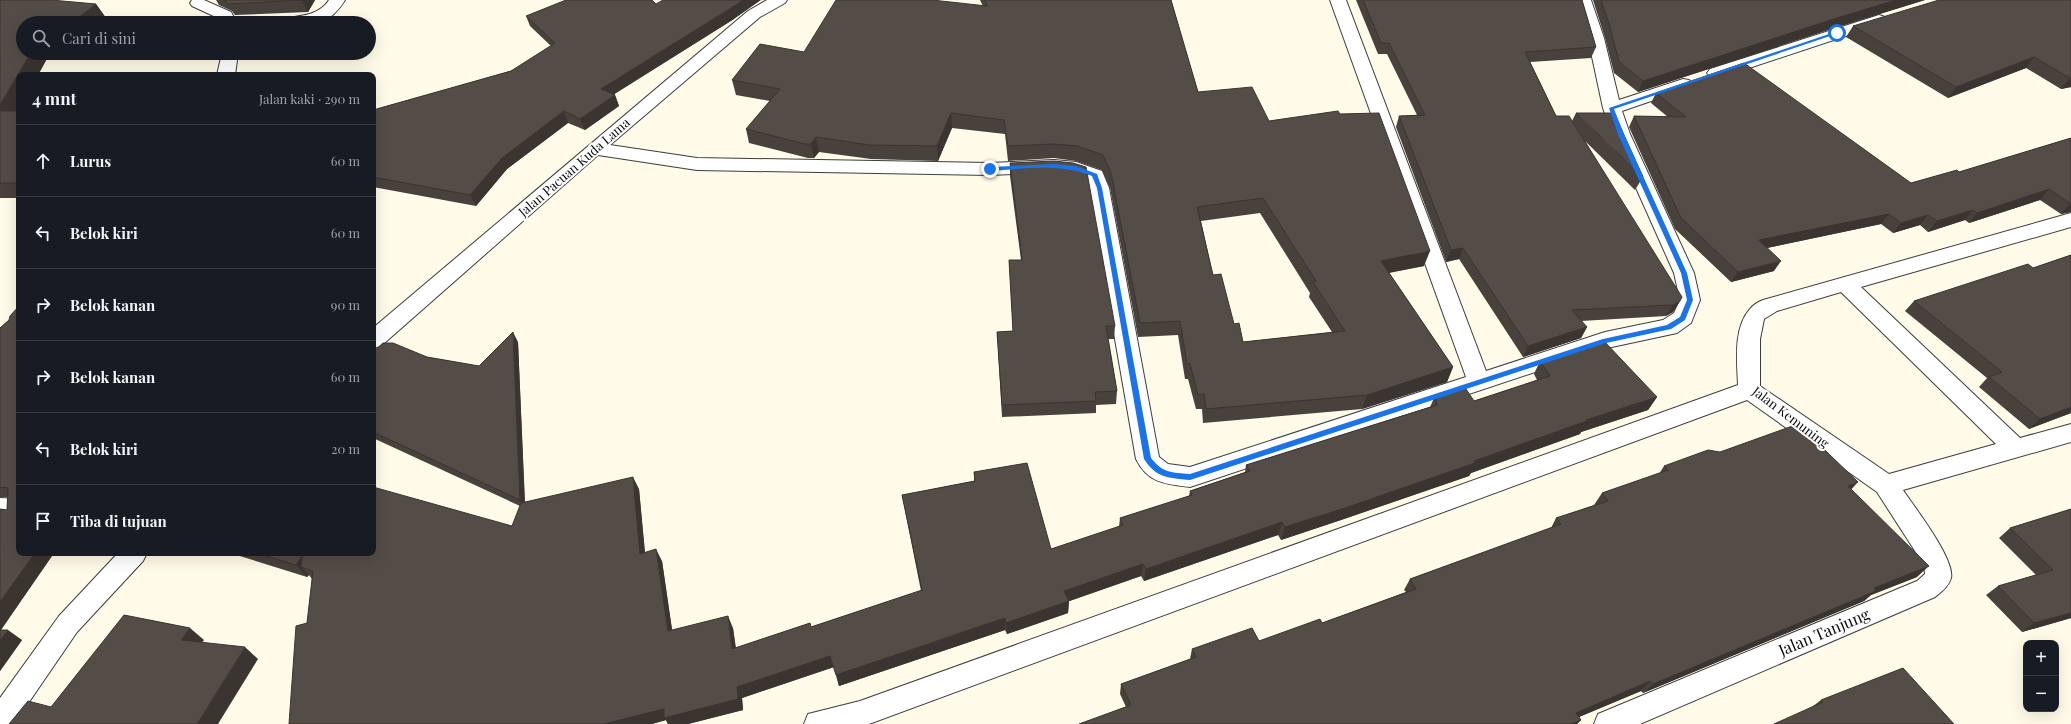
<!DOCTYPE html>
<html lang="id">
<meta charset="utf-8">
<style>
:root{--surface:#171b24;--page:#20242c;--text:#f1f3f6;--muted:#9ea1a6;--line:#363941}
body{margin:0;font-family:"Playfair Display",serif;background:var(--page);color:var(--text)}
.controls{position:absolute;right:12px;bottom:12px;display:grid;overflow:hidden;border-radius:8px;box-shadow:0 4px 16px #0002}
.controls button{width:36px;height:36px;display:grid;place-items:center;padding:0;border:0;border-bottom:1px solid var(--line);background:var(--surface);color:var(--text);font:20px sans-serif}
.stop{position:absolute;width:12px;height:12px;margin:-9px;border:3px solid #1a73e8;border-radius:50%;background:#fff}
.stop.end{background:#1a73e8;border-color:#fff;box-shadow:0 1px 4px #0008}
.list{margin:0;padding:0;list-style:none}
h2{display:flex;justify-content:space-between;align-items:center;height:52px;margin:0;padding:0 16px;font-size:17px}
h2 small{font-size:13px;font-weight:400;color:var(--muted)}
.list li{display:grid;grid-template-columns:26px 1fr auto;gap:12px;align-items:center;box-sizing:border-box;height:72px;padding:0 16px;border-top:1px solid var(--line)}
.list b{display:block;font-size:15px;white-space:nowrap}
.list em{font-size:13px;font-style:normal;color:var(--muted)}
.icon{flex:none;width:22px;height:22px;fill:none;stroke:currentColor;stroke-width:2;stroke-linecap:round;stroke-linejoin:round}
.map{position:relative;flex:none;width:2071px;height:724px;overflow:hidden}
.search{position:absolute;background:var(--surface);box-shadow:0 4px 16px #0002;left:16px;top:16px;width:360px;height:44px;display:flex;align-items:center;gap:10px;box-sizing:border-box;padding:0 14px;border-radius:22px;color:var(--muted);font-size:15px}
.panel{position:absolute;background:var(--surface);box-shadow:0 4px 16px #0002;left:16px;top:72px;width:360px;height:484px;border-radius:8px}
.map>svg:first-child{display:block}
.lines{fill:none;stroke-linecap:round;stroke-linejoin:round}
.minor-casing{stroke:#3d3d3d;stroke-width:2}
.minor{fill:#fff;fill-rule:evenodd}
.wall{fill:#48413c;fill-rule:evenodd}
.shaded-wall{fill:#3b3531}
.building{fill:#544c46;stroke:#3b3531;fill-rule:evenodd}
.route{fill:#1a73e8}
.labels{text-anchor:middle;stroke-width:4;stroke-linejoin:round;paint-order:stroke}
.street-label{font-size:13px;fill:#0a0a0a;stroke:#fff}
.near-street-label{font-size:16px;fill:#0a0a0a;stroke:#fff}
</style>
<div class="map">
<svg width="2071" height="724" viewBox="0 0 2071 724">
<rect width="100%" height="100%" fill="#fffbe8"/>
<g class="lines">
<g class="minor-casing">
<g id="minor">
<polygon points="192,0 204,0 231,12 237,23 221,23 218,18 192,6 190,3"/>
<path d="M329,0H345C326,31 308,23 276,23L278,20C297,15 317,18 329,0Z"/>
<path d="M767,0H787L785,3L760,17L610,145L697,158L990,163L1054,160L1076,162L1102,171L1109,188L1159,457L1168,464L1190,467L1466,377L1330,0H1346L1486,371L1605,332L1663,320L1674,313L1680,300L1674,273L1612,134L1603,108L1588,38L1575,0H1591L1604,38L1619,100L1683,79L1689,80L1692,84L1689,88L1622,111L1630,134L1694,273L1700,300L1691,323L1677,333L1607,348L1190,487C1165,484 1148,483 1136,459L1087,179L1073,174L1054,172L990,175L697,170L598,155L381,346L373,348V328L748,11Z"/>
<polygon points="1879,15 1885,17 1887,20 1885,23 1722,77 1716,78 1710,77 1707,73 1710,69"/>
<polygon points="222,53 238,53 235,75 217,75"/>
<path d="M2071,213V227L1861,287L2020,438L2071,424V442L1903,490C1915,508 1955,559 1951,578C1949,586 1941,592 1935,597L1640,724H1594L1598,714L1917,581L1925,574L1924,565L1877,492L1747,400L869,724H804L808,714L860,701L1738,385C1737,361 1733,328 1750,309C1753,305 1758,302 1763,300ZM1841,292L1996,444L1889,474L1760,386V339L1764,319L1777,311Z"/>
<polygon points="0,498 19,499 19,519 0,518"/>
<polygon points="118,553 147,553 143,561 77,632 14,724 0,724 0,698 59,616"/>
</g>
</g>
<use href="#minor" class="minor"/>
</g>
<g class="wall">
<polygon points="0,0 96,4 106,18 23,23 23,53 50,53 38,75 19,75 19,108 17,111 19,111 19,198 0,198"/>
<polygon points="216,0 315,0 308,12 235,15 232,11 219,5"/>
<path d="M980,0H1171L1198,92L1269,121L1424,266L1389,273L1453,367L1447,382L1362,409L1203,423L1202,409H1196L1188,379H1185L1178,335L1138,337L1110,188L1102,170L1076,161L1054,158L1008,161L1005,134L952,128L938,161L871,159L819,152L814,158H808L749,143L746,129L770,101L736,95L732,80L804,52L983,6ZM1260,213L1310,293L1309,297L1332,332L1243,342L1234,324L1213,275L1201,221Z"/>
<polygon points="1356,0 1582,0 1596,47 1591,58 1530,62 1556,116 1572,121 1576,113 1643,177 1635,190 1585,141 1680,301 1673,312 1666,316 1581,321 1587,327 1581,338 1523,357 1459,259 1446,262 1396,127 1399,116 1417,115 1387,54 1378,54"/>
<polygon points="1593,0 1925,0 1831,29 1638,92 1614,73 1605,38"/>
<polygon points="2071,0 2071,87 2061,89 2026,68 1948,98 1846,37 1853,26"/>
<polygon points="656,4 734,19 614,94 615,95 619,106 585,130 568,123 507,169 476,206 373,187 373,110 511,71 551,46 530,26 526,16"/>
<polygon points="1656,93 1911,183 1959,172 2071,138 2071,212 2061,214 2040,200 1969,223 1965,220 1928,232 1920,225 1893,233 1881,224 1767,248 1774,271 1731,282 1675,229 1629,127 1634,116 1668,117 1651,103"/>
<polygon points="1010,163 1115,326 1114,339 1108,339 1117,391 1116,404 1096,405 1096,413 1002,417 997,332 1013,331 1009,260 1021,260 1010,176"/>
<polygon points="2071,255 2071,413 2029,429 1979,387 1987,378 1905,311 1914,301 2033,268"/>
<polygon points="9,320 54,553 1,630 22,640 0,671 0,509 7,510 8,497 0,497 0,328"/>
<polygon points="518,342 525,502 639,489 645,552 662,561 672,630 733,628 736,648 811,627 921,591 902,495 974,481 974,472 1051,549 1119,527 1120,518 1189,496 1190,491 1245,472 1246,465 1430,407 1435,396 1474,401 1537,380 1534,374 1540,361 1657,397 1648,410 1581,432 1580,434 1471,473 1469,476 1341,520 1281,540 1278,535 1144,581 1141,576 1069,601 1068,613 1007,634 1005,630 839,686 834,667 742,698 743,710 688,724 668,724 666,720 652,724 289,724 307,623 312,579 309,575 307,577 230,553 373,553 512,526 520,506 373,438 373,352 427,357 479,366"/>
<polygon points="1664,466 1851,489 1917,577 1871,595 1864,601 1643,693 1641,691 1579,717 1581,720 1577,724 1079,724 1126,707 1120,694 1121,684 1190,659 1192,649 1259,641 1322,623 1406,592 1404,590 1410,579 1551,528 1556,518 1595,505 1594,505 1602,493 1659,474"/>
<polygon points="2071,509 2071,618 2022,632 1986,595 1998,586 2036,575 1999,538 2010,528"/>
<polygon points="1821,700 1954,724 1812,707"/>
</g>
<g class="shaded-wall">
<polygon points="301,0 315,0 308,12"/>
<polygon points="743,0 761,0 734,19 605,100 601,89"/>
<polygon points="1896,0 1925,0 1831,29 1638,92 1643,81 1837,18"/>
<polygon points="96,4 106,18 99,23 72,23"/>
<polygon points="31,53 50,53 38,75 19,75 19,108 9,125 0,114 0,105"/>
<polygon points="2034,57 2026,68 1948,98 1956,87"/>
<polygon points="2070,78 2071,78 2071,87 2061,89"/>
<polygon points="615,95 619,106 585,130 580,119"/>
<polygon points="564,111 568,123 507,169 476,206 470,195 502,158"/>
<polygon points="951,113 952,128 938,161 937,146"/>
<polygon points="816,137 819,152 814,158 811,144"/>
<polygon points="2049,189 2040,200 1969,223 1977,213"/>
<polygon points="2070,204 2071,204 2071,212 2061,214"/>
<polygon points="1973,210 1965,220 1928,232 1937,221"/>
<polygon points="1889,214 1881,224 1752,251 1759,240"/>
<polygon points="1928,215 1920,225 1893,233 1901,223"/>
<polygon points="1463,248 1459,259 1446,262 1451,250"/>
<polygon points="1430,251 1424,266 1376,275 1381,261"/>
<polygon points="1781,261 1774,271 1731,282 1738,272"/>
<polygon points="1680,301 1673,312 1666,316 1673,305"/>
<polygon points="1587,327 1581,338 1523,357 1528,346"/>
<polygon points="513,332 518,342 525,509 520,500"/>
<polygon points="1453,367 1447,382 1362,409 1367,395"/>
<polygon points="1657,397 1648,410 1581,432 1580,434 1471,473 1469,476 1341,520 1281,540 1285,527 1474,461 1586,420"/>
<polygon points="2071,407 2071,413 2029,429 2040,419"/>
<polygon points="633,477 639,489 646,566 640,554"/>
<polygon points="1858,482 1847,494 1848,486"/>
<polygon points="1282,522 1278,535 1144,581 1146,569"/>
<polygon points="656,549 662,561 674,643 668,631"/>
<polygon points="35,553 54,553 0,631 0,602"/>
<polygon points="302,556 301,567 309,575 307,577 296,565"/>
<polygon points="1143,564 1141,576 1064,603 1064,591"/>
<polygon points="1929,566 1917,577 1871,595 1864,601 1643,693 1653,684 1874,588"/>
<polygon points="1069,601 1068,613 1007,634 1006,623"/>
<polygon points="2071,613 2071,618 2022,632 2034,623"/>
<polygon points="728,616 733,628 737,660 732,649"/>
<polygon points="1005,618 1005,630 839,686 836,675"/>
<polygon points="190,628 204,640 195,652 181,640"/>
<polygon points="8,630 22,640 0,671 0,641"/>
<polygon points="245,647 258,659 218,724 197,724"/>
<polygon points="830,656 834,667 742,698 743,710 688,724 668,724 666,720 652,724 604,724 737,687"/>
<polygon points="1650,681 1641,691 1567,722 1576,713"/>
<polygon points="1581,720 1577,724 1571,724"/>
</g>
<g class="building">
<polygon points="0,0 51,0 96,4 72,23 23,23 23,53 31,53 0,105"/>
<polygon points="225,0 302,0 228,4"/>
<polygon points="566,0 652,0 656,4 663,0 743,0 731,8 601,89 615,95 580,119 564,111 502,158 470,195 373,177 373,110 511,71 555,43 526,16"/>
<path d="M836,0H932L987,6L985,0H1171L1198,92L1252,87L1269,121L1338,111L1340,114L1379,113L1430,251L1381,261L1453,367L1367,395L1206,409L1204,394L1198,395L1190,364H1187L1180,321L1140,323L1111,173L1103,155L1077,146L1054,144L1008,146L1004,120L951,113L937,146L869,145L816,137L811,144H805L746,129L780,89L732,80L760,44L804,52ZM1263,198L1316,281L1313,282L1345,331L1243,342L1239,323L1234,324L1221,274L1213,275L1197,207Z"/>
<polygon points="1363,0 1582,0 1596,47 1525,52 1556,116 1569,116 1682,297 1680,301 1673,305 1572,310 1587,327 1528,346 1463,248 1451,250 1399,116 1425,115 1389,43 1381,43"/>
<polygon points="1601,0 1896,0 1837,18 1643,81 1619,62 1610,27"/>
<polygon points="1939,0 2071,0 2071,78 2070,78 2034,57 1956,87 1853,26"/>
<polygon points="1744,63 1911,183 1957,170 1959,172 2071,138 2071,204 2049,189 1977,213 1973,210 1937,221 1928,215 1901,223 1889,214 1759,240 1781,261 1738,272 1681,218 1634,116 1686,117 1656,93"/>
<rect x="0" y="111" width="19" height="72"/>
<polygon points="1576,113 1614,113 1643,177"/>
<polygon points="1054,161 1073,163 1086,167 1115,326 1106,326 1117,391 1095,392 1096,401 1002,405 997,332 1013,331 1009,260 1022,260 1010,163"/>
<polygon points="2071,255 2071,407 2040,419 1989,377 2002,372 1914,301 2028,264 2033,268"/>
<polygon points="19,306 19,553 35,553 0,602 0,509 7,510 8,488 0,487 0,328 9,320 10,316"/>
<polygon points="513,332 520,500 373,432 373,352 383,343 393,343 427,357 479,366"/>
<polygon points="1603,340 1657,397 1586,420 1587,421 1474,461 1475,463 1345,508 1285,527 1282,522 1146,569 1143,564 1064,591 1069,601 1006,623 1005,618 836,675 830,656 737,687 738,699 664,718 664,709 604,724 289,724 296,626 307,623 313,571 301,567 302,556 296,565 257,553 373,553 373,487 512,526 521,503 633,477 640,554 656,549 668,631 728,616 732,649 810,623 811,627 922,590 902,495 975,481 974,472 1027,463 1051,549 1123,525 1120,518 1192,495 1190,491 1250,471 1246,465 1437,405 1435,396 1464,386 1474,401 1550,376 1540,361"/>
<polygon points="1798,424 1858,482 1848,486 1929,566 1874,588 1876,591 1653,684 1650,681 1576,713 1581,720 1571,724 1079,724 1131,705 1121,684 1196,657 1192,649 1252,628 1259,641 1320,619 1322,623 1416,589 1410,579 1561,524 1556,518 1608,501 1602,493 1668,470 1664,466 1708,450 1720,452"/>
<polygon points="2071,509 2071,613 2034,623 1998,586 2053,570 2010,528"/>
<polygon points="124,615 190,628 181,640 245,647 197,724 9,724 28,701 51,707"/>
<polygon points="0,630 8,630 0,641"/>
<polygon points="1903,668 1954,724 1774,724 1823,702 1821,700"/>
</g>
<path class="route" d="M1835,32L1839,33L1614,109L1624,134L1687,273L1693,300L1685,320L1671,329L1606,343L1190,480C1169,478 1156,478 1144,459L1097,188L1092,176C1059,163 1025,169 990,171L987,169L990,167L1054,164L1076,166L1097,174L1102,188L1151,458C1164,474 1171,472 1190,474L1603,339L1667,325L1680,317L1687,300L1681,273L1618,134L1609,108Z"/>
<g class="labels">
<g class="street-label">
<text transform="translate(574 167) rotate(-41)" y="5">Jalan Pacuan Kuda Lama</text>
<text transform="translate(1791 417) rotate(37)" y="5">Jalan Kemuning</text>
</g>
<g class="near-street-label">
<text transform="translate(1824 632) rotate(-23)" y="6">Jalan Tanjung</text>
</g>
</g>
</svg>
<div class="controls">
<button>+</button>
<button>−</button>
</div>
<div class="stop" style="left:1837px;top:33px"></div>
<div class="stop end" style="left:990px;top:169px"></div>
<div class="search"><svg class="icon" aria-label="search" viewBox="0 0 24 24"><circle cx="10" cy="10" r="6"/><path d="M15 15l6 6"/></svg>Cari di sini</div>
<section class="panel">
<h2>4 mnt<small>Jalan kaki · 290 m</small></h2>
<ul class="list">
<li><svg class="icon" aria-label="ahead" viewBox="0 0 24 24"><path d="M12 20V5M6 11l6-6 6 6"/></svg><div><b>Lurus</b></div><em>60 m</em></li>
<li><svg class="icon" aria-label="left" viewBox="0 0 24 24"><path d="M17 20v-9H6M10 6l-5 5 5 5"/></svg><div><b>Belok kiri</b></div><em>60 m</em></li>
<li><svg class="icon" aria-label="right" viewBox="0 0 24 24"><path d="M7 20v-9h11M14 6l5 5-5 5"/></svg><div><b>Belok kanan</b></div><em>90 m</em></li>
<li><svg class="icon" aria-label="right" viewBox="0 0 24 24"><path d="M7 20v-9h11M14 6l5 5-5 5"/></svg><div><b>Belok kanan</b></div><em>60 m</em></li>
<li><svg class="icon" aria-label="left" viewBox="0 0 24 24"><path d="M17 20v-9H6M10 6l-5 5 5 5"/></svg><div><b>Belok kiri</b></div><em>20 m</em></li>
<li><svg class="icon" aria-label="arrive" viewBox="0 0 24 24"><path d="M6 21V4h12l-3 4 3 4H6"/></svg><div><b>Tiba di tujuan</b></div></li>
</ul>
</section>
</div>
